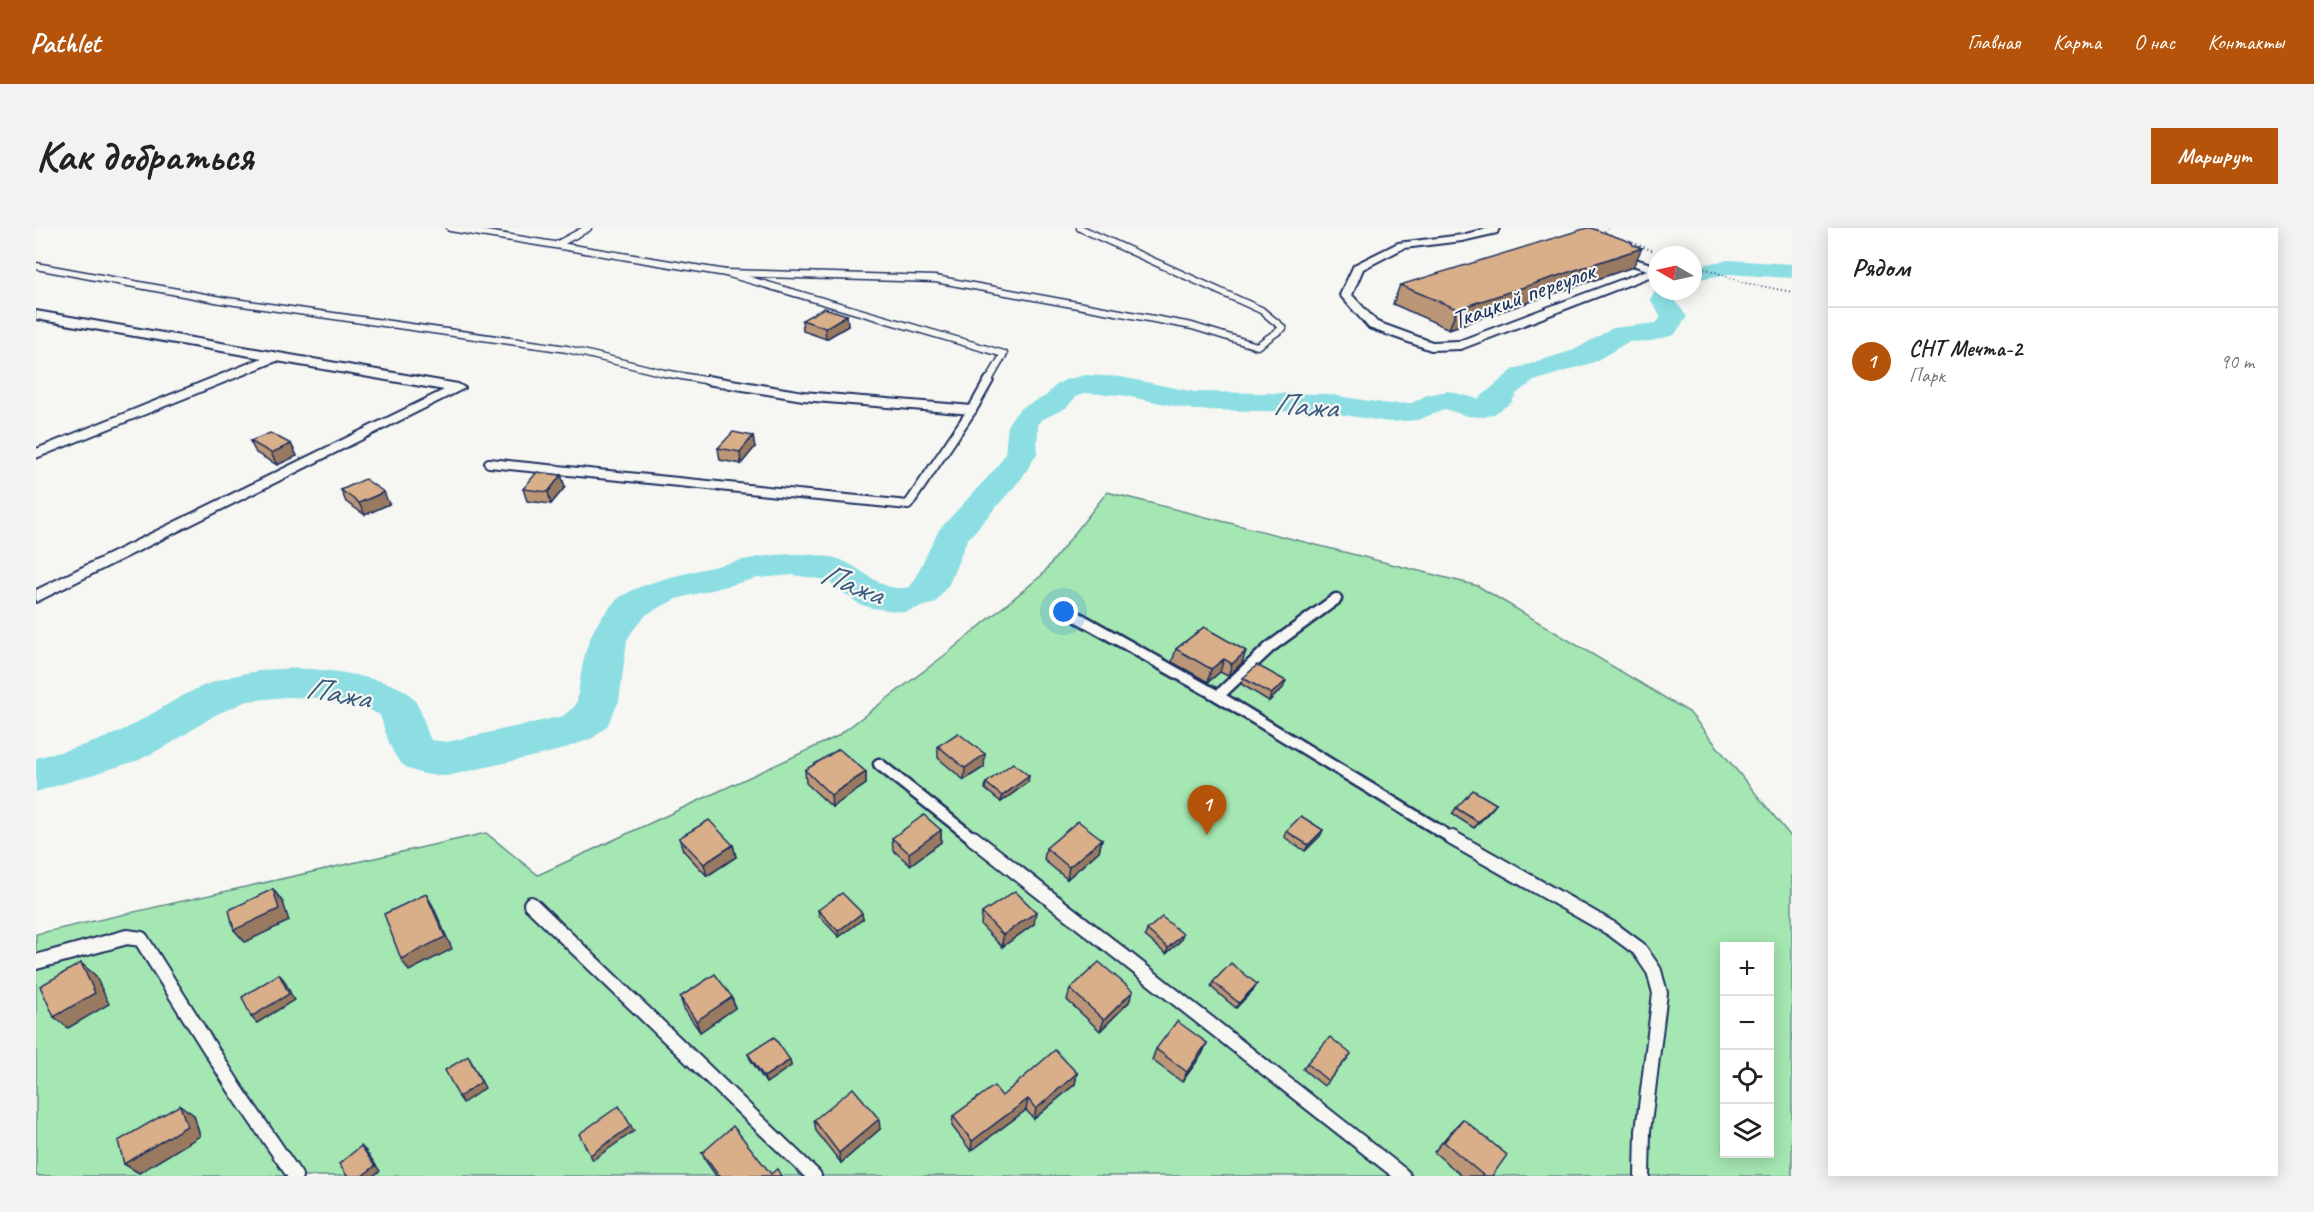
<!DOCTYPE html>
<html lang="ru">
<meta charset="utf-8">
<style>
:root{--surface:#fff;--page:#f2f2f2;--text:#222;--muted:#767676;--line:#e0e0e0;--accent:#b45309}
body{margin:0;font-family:Caveat,sans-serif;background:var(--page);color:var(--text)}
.controls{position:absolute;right:18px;bottom:18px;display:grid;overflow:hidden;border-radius:0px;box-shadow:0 3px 15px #0003}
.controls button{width:54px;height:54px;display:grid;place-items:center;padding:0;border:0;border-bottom:2px solid var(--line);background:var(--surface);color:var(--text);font:30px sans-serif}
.compass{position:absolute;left:1612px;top:18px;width:54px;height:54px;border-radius:50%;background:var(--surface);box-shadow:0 3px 15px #0003;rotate:279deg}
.you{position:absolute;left:1028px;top:384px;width:21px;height:21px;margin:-15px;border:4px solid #fff;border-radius:50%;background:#1a73e8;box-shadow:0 0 0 9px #1a73e833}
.badge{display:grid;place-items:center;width:39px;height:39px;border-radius:50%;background:var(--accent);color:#fff;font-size:20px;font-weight:700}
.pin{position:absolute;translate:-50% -50px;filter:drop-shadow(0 2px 3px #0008)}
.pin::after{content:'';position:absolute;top:32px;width:21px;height:18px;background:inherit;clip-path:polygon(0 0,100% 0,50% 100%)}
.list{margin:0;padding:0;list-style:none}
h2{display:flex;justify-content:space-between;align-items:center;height:78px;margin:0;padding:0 24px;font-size:26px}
h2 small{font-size:20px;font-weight:400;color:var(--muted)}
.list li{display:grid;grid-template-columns:39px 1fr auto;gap:18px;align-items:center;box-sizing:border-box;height:108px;padding:0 24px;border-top:2px solid var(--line)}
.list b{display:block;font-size:22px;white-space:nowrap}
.list p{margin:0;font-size:20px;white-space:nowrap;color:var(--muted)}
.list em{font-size:20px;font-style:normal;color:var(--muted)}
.icon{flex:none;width:33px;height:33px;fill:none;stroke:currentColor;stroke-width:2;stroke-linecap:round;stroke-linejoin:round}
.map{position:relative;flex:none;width:1756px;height:948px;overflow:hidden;border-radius:0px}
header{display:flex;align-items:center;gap:36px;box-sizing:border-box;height:84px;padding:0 30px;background:var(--accent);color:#fff}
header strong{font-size:28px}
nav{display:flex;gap:33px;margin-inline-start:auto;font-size:21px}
.intro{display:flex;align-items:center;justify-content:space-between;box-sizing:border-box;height:144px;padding:0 36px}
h1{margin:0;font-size:42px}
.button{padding:15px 27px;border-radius:0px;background:var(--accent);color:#fff;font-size:21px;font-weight:700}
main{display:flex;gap:36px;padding:0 36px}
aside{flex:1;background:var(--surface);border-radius:0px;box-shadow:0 3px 15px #0003}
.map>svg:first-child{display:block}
.green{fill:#a4e7b2;stroke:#608b88;stroke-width:1.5;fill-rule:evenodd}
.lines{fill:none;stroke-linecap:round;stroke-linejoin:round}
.river{fill:#8cdee3;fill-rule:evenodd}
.service-far3-casing{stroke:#1b2f5e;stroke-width:9}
.service-far2-casing{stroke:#1b2f5e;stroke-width:12}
.service-far1-casing{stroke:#1b2f5e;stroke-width:15}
.service-casing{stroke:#1b2f5e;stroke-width:18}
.minor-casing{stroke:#1b2f5e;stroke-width:4}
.path{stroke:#1b2f5e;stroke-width:2;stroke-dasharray:1 3;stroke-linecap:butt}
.service-far3{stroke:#f6f6f2;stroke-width:6}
.service-far2{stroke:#f6f6f2;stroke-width:8}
.service-far1{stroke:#f6f6f2;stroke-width:10}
.service{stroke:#f6f6f2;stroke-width:14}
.minor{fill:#f6f6f2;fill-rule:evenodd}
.wall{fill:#bb9677;stroke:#1b2f5e;stroke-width:1.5}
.shaded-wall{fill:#987a61;stroke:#1b2f5e;stroke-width:1.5}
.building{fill:#d9af8a;stroke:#1b2f5e;stroke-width:1.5}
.labels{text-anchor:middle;stroke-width:4.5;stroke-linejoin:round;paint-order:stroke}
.far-street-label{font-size:26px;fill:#1b2f5e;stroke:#f6f6f2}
.water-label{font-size:32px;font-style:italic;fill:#375b7f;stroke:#f6f6f2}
</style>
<header>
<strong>Pathlet</strong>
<nav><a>Главная</a><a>Карта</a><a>О нас</a><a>Контакты</a></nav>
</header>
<div class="intro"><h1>Как добраться</h1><a class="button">Маршрут</a></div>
<main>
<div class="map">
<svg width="1756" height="948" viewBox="0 0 1756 948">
<rect width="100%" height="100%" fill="#f6f6f2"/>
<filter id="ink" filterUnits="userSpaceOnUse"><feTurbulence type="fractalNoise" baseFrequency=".0167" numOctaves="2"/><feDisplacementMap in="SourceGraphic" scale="12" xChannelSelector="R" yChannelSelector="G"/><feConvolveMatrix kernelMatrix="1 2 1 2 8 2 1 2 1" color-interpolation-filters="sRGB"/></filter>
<g filter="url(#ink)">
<path class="green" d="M1071,264L1442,358L1653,484L1756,610V948H0V706L450,605L502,647L800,509L909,427L1006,347ZM1688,718H1734V926H1688Z"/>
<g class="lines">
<g class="river">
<polygon points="1693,32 1756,36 1756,50 1693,46 1657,52 1657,38"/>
<path d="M1621,61V63H1644L1638,71L1651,89L1638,107L1615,113L1592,114L1558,134L1498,153L1481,165L1475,175L1458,186L1448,189L1431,188L1409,181L1382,192L1353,194L1289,184L1159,182L1085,167L1048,165L1040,169L1030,180L1005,192L1002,197L1001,226L985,251L931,312L913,356L899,375L868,384L836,380L823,376L791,352L757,347L722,350L640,371L611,386L597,402L591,412L583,473L571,498L557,510L521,523L411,548C360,547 358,530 344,487L323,477L288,470L249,469L211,473L179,487L134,516L103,532L0,564V530C28,523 56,516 83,504C106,493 127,478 150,466C202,439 262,435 319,447C335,451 362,455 374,467C386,478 388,498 395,512L411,514L527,488L539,478L541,473C546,441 548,409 570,384C575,378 580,371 586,368C607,355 632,350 655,344C702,333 746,320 794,329C824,334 844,367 873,359L878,352L903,302L961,239L969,226L972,196L976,190L985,180L1010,168L1020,157L1029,152L1049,147L1085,149L1159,164L1289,166L1353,176L1376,175L1391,167L1412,163L1442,171L1478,141L1538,122L1577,100L1620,95L1625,89L1614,71Z"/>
</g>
<g class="service-far3-casing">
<g id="service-far3">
<polyline points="414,0 690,45 968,126 952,154"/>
<polyline points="522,16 552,0"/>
<polyline points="0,38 185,72 531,121 628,145 680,154"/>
<polyline points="690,45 899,51 1156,98 1221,118 1247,100 1225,82 1044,0"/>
</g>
</g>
<g class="service-far2-casing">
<g id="service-far2">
<polyline points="936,182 953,152"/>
<polyline points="453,235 872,277 936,182 767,168 671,152"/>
</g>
</g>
<g class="service-far1-casing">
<g id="service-far1">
<polyline points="1300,371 1234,419 1182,468 1419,612"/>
<polyline points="1036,386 1182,468"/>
<polyline points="843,536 939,612"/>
</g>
</g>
<g class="service-casing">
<g id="service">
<polyline points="937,610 1367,948"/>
<polyline points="1416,610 1576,701 1603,721 1618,743 1624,765 1607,903 1606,948"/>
<polyline points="495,676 778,948"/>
<polyline points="0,734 91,709 105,711 200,862 259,948"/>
</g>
</g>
<g class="minor-casing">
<g id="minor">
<polygon points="1453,0 1463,0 1461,5 1426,13 1368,20 1327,41 1316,67 1341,94 1396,114 1423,113 1611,42 1588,34 1588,30 1596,30 1621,38 1621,46 1425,121 1395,122 1333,100 1304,67 1318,37 1362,15 1426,7"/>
<polygon points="0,83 422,156 429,160 0,374 0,362 408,162 241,133 0,230 0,221 226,130 0,91"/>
</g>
</g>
<g class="path">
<polyline points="1572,0 1568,4 1618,23"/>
<polyline points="1657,36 1709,55 1756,64"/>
</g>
<use href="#service-far3" class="service-far3"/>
<use href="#service-far2" class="service-far2"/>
<use href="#service-far1" class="service-far1"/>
<use href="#service" class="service"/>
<use href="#minor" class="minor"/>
</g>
<g class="wall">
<polygon points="1597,39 1413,101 1357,76 1364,57"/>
<polygon points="811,87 812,98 790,111 767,103 766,92"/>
<polygon points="214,213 255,216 261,228 241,237 220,225"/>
<polygon points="719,219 705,236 684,232 682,220"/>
<polygon points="525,247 529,259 515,276 491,273 487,261"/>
<polygon points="305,262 353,276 329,287 310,274"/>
<polygon points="1168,399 1206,435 1192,448 1184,444 1172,454 1136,434 1140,421"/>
<polygon points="1207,450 1247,460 1233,473 1205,456"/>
<polygon points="902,518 948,539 928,552 902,530"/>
<polygon points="769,542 830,544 830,556 796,579 770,555"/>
<polygon points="992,554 965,574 949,561 950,555"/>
<polygon points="1460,576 1455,582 1438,600 1416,586 1420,580"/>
<polygon points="905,602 905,614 874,637 857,622 856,610"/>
<polygon points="1287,602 1284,608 1269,623 1248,609 1250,603"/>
<polygon points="643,610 697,617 700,629 671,648 647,622"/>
<polygon points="1066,611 1063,623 1031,651 1008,632 1010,620"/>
<polygon points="782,682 827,691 803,709 783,688"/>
<polygon points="946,685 998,696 966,719 945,697"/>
<polygon points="1111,702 1145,712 1130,726 1109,708"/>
<polygon points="1177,754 1221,756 1218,761 1200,780 1175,759"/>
<polygon points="1034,761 1097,763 1093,774 1064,803 1031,772"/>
<polygon points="644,769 696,769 699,780 664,804 648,781"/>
<polygon points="1171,815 1166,826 1146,854 1116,832 1120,821"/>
<polygon points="712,826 754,832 755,838 730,855 714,831"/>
<polygon points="1311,831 1288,858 1267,841 1271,835"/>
<polygon points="1041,845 1039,856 998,891 990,882 935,923 916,898 917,888 966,868"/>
<polygon points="1427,891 1456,948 1426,948 1398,924 1417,901"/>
<polygon points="778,892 844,901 805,935 780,903"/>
<polygon points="666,925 735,946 745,948 680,948 669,932"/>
</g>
<g class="shaded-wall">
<polygon points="1606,20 1597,39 1413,101 1421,81"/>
<polygon points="811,87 812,98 790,111 789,100"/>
<polygon points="717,208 719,219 705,236 704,224"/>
<polygon points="255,216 261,228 241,237 235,225"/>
<polygon points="525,247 529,259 515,276 512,264"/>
<polygon points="348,264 353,276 329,287 323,275"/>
<polygon points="1210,423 1206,435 1192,448 1196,436"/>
<polygon points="1188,431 1184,444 1172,454 1175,441"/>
<polygon points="1250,453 1247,460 1233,473 1235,466"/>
<polygon points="949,526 948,539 928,552 929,540"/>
<polygon points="830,544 830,556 796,579 795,567"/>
<polygon points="993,548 992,554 965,574 966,568"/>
<polygon points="1460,576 1455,582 1438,600 1442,594"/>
<polygon points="905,602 905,614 874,637 873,625"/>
<polygon points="1287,602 1284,608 1269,623 1272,617"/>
<polygon points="1066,611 1063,623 1031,651 1033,639"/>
<polygon points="697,617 700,629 671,648 668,636"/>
<polygon points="237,661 247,674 253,693 209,714 198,702"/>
<polygon points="390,666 397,678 416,721 373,743 365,731"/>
<polygon points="1000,684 998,696 966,719 967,707"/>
<polygon points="826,685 827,691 803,709 802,703"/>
<polygon points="1147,706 1145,712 1130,726 1132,720"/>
<polygon points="45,735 59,747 73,776 32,800 18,789"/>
<polygon points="243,746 248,752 258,772 221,795 215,789"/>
<polygon points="1221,756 1218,761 1200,780 1203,775"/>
<polygon points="1097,763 1093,774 1064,803 1068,792"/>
<polygon points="696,769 699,780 664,804 660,793"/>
<polygon points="1171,815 1166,826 1146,854 1151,844"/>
<polygon points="432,828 435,833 449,860 427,875 423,869"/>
<polygon points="754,832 755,838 730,855 728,849"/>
<polygon points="1041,845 1039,856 998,891 1000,881"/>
<polygon points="992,871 990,882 935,923 936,913"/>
<polygon points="144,877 158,887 164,908 103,945 88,936"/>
<polygon points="843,891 844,901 805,935 803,925"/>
<polygon points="595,898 598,903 557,932 554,927"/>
<polygon points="325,918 330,923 344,943 337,948 326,948"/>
</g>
<g class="building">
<polygon points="1551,0 1555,0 1595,14 1597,17 1606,20 1421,81 1364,57"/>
<polygon points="788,80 811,87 789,100 766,92"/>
<polygon points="697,204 717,208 704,224 682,220"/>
<polygon points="234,205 255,216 235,225 214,213"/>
<polygon points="501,244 525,247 512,264 487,261"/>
<polygon points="329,251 348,264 323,275 305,262"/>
<polygon points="1168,399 1210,423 1196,436 1188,431 1175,441 1140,421"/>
<polygon points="1221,437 1250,453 1235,466 1207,450"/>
<polygon points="922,505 949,526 929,540 902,518"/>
<polygon points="803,521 830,544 795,567 769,542"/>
<polygon points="977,535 993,548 966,568 950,555"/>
<polygon points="1437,562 1460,576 1442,594 1420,580"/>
<polygon points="888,587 905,602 873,625 856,610"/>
<polygon points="1265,588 1287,602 1272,617 1250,603"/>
<polygon points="673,592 697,617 668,636 643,610"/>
<polygon points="1042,593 1066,611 1033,639 1010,620"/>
<polygon points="237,661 243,681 198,702 193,682"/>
<polygon points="979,663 1000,684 967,707 946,685"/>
<polygon points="806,665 826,685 802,703 782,682"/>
<polygon points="390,666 409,709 365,731 348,686"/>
<polygon points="1126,689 1147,706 1132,720 1111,702"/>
<polygon points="1063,734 1097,763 1068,792 1034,761"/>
<polygon points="45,735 59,765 18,789 4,758"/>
<polygon points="1195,735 1221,756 1203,775 1177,754"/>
<polygon points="243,746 253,766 215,789 206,769"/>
<polygon points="679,746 696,769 660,793 644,769"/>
<polygon points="1141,793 1171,815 1151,844 1120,821"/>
<polygon points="738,809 754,832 728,849 712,826"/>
<polygon points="1294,809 1315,826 1292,853 1271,835"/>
<polygon points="1019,822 1041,845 1000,881 992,871 936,913 917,888 958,858 966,868"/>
<polygon points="432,828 445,854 423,869 409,842"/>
<polygon points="817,860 843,891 803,925 778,892"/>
<polygon points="144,877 151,898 88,936 82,913"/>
<polygon points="583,878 595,898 554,927 543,906"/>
<polygon points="1427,891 1471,927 1456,948 1448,948 1408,914"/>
<polygon points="697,898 735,946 741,941 745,948 683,948 666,925"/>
<polygon points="325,918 339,938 326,948 311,948 303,936"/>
</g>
</g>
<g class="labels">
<g class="far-street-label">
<text transform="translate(1487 67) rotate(-20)" y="9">Ткацкий переулок</text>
</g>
<g class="water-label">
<text transform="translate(1269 177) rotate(3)" y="11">Пажа</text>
<text transform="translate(816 355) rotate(21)" y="11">Пажа</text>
<text transform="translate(302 464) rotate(10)" y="11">Пажа</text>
</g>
</g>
</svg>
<div class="controls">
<button>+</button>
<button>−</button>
<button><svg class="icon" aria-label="locate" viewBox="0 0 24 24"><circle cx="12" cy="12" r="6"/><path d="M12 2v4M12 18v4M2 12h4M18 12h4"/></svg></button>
<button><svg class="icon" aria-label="layers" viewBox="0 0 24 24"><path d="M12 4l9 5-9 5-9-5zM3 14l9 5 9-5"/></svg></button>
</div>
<svg class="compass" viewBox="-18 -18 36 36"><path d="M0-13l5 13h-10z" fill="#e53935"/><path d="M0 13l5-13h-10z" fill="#767676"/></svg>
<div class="you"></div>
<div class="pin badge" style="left:1171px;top:607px">1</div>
</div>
<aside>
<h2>Рядом<small></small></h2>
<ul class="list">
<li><span class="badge">1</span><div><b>СНТ Мечта-2</b><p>Парк</p></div><em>90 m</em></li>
</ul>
</aside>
</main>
